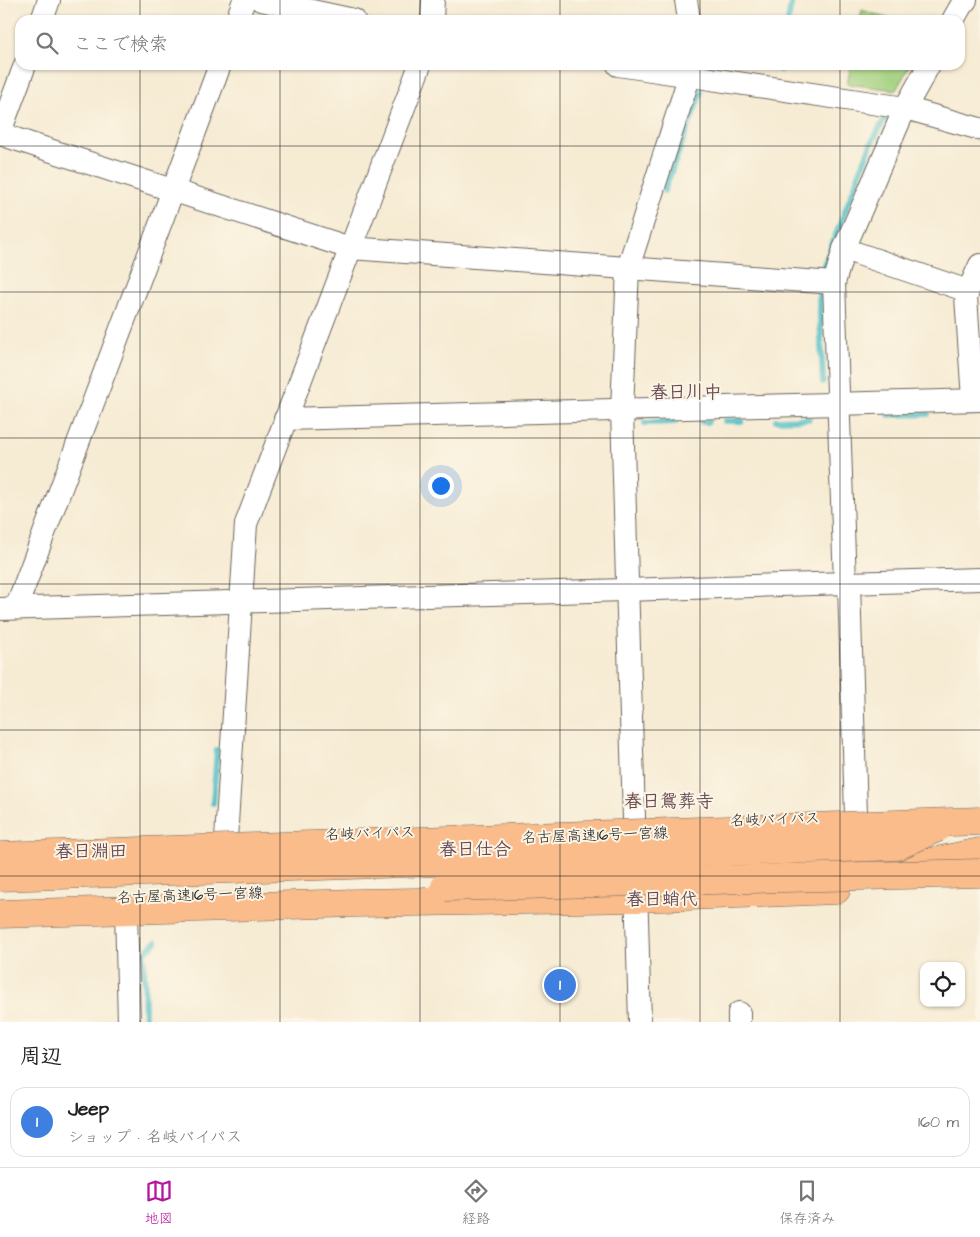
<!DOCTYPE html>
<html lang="ja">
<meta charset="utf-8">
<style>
:root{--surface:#fff;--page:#f6f6f6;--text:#222;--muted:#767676;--line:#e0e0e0;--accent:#b5179e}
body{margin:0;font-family:"Architects Daughter","Klee One",sans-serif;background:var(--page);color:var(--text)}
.controls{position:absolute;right:15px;bottom:15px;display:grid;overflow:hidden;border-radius:10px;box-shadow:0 1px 4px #0004}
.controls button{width:45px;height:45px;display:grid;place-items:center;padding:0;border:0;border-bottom:1px solid var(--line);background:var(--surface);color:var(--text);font:25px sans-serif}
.you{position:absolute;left:440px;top:485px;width:18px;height:18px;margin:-12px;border:4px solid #fff;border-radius:50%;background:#1a73e8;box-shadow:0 0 0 8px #1a73e833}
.badge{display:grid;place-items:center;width:32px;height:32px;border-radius:50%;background:var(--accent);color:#fff;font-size:16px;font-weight:700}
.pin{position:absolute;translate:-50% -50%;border:2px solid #fff;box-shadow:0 1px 5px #0006}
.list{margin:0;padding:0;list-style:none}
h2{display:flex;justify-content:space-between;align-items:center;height:65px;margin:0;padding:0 20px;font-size:21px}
h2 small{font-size:16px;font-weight:400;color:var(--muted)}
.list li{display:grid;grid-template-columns:32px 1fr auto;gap:15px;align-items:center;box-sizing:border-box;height:70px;margin:0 10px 10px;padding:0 10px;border:1px solid var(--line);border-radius:15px}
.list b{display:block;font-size:19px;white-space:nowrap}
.list p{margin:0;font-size:16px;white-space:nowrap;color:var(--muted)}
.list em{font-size:16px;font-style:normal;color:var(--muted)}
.icon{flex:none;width:28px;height:28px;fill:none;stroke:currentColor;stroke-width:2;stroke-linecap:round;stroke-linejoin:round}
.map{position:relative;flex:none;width:980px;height:1022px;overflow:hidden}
.search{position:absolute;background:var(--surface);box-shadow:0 1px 4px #0004;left:15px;right:15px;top:15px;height:55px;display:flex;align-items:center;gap:12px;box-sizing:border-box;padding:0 18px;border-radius:15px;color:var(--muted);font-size:19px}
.sheet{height:145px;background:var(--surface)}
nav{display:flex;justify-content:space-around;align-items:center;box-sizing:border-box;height:70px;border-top:1px solid var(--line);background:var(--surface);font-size:14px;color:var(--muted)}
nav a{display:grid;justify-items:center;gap:2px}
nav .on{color:var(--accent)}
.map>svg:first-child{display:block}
.green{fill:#a1d07e;stroke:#5e764d}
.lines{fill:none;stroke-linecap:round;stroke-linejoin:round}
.stream{stroke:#52c0c7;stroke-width:6}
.minor-casing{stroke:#68645c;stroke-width:24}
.highway-casing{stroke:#68645c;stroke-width:29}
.minor{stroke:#fff;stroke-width:22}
.highway{stroke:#fabc8b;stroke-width:28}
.highway-bridge-casing{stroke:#68645c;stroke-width:29;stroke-linecap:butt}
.highway-bridge{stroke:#fabc8b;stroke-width:28}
.grid{fill:none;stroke:#1c1c1c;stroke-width:1;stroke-opacity:0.55}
.labels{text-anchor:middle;stroke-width:4;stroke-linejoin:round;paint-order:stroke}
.street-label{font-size:15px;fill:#1c1c1c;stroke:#fcf5e5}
.quarter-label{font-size:18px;font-weight:bold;fill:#674a55;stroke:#fcf5e5}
</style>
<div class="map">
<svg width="980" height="1022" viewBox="0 0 980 1022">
<rect width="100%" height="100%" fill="#fcf5e5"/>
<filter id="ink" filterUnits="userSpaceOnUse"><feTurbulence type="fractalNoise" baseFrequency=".02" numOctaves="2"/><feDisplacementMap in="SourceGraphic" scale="10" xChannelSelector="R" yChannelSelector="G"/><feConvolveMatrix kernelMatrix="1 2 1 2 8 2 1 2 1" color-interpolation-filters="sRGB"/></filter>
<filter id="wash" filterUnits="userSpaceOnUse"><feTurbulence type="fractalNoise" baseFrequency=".0096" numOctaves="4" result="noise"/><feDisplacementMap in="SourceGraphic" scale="20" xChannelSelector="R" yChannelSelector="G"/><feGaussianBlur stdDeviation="1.12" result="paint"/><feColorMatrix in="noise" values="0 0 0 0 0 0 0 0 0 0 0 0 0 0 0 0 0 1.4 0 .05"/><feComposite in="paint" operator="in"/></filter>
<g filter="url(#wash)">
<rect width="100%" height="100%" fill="#f6ebd3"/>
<g class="green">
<polygon points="862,10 893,20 860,20"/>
<polygon points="851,65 910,65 896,90 847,84"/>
</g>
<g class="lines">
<g class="stream">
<polyline points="788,20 792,0"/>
<polyline points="780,70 781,65"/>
<polyline points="664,191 701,92"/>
<polyline points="823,268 871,144 885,118"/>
<polyline points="819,294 823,382"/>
<polyline points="959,413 980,413"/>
<polyline points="889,415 928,414"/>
<polyline points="776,420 809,419"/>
<polyline points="725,421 742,421"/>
<polyline points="702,422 708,422"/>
<polyline points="645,423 675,422"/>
<polyline points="213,803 217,750"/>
<polyline points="145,1022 144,953 156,942"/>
</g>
</g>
</g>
<g filter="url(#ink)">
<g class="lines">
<g class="minor-casing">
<g id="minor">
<polyline points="261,0 354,20"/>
<polyline points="686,0 689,20"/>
<polyline points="42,20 49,0"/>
<polyline points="237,20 244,0"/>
<polyline points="432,20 433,0"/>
<polyline points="953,20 961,6 966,0"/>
<polyline points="618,65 905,108 980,129"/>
<polyline points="0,132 25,65"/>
<polyline points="0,134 350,248 834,283"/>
<polyline points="844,249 968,291"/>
<polyline points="973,400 966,296 980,265"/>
<polyline points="285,419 980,400"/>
<polyline points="845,583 834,283 844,249 905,108 929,65"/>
<polyline points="849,583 856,816"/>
<polyline points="16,608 220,65"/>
<polyline points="0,609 980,579"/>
<polyline points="226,839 246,524 420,65"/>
<polyline points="126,911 129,1022"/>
<polyline points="739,1013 739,1022"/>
<polyline points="640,1022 622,410 628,268 693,65"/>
</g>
</g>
<g class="highway-casing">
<g id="highway">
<polyline points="903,868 980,852"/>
<polyline points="0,914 357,903 637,898 836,890"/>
</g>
</g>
<use href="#minor" class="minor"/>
<use href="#highway" class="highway"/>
<g class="highway-bridge-casing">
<g id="highway-bridge">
<polyline points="0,856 980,821"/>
<polyline points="0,877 897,846 937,828"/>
<polyline points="445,887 980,873"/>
</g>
</g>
<use href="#highway-bridge" class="highway-bridge"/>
</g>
</g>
<path class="grid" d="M140,0V20M280,0V20M420,0V20M560,0V20M700,0V20M840,0V20M140,65V1022M280,65V1022M420,65V1022M560,65V1022M700,65V1022M840,65V1022M0,146H980M0,292H980M0,438H980M0,584H980M0,730H980M0,876H980"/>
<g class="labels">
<g class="street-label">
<text transform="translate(775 819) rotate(-2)" y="5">名岐バイパス</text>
<text transform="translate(370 833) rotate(-2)" y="5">名岐バイパス</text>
<text transform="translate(595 835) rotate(-2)" y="5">名古屋高速16号一宮線</text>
<text transform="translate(190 895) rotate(-2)" y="5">名古屋高速16号一宮線</text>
</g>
<g class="quarter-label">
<text x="686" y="398">春日川中</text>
<text x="669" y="807">春日鴛葬寺</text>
<text x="475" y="855">春日仕合</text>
<text x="91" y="857">春日淵田</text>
<text x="662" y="905">春日蛸代</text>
</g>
</g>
</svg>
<div class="controls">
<button><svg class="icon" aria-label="locate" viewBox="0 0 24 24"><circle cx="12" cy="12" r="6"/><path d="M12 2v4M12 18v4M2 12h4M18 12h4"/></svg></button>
</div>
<div class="you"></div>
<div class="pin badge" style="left:560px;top:985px;background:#3f7fe0">1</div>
<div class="search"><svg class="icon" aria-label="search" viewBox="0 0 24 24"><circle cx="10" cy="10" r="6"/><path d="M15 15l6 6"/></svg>ここで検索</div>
</div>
<section class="sheet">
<h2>周辺<small></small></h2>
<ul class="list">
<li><span class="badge" style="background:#3f7fe0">1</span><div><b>Jeep</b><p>ショップ · 名岐バイパス</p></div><em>160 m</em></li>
</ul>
</section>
<nav>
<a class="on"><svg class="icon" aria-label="map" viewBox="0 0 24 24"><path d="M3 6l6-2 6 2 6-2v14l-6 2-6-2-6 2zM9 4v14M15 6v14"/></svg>地図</a>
<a><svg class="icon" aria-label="directions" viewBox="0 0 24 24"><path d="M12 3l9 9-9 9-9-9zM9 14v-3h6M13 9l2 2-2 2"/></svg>経路</a>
<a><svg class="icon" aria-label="saved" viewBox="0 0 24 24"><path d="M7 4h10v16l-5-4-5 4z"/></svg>保存済み</a>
</nav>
